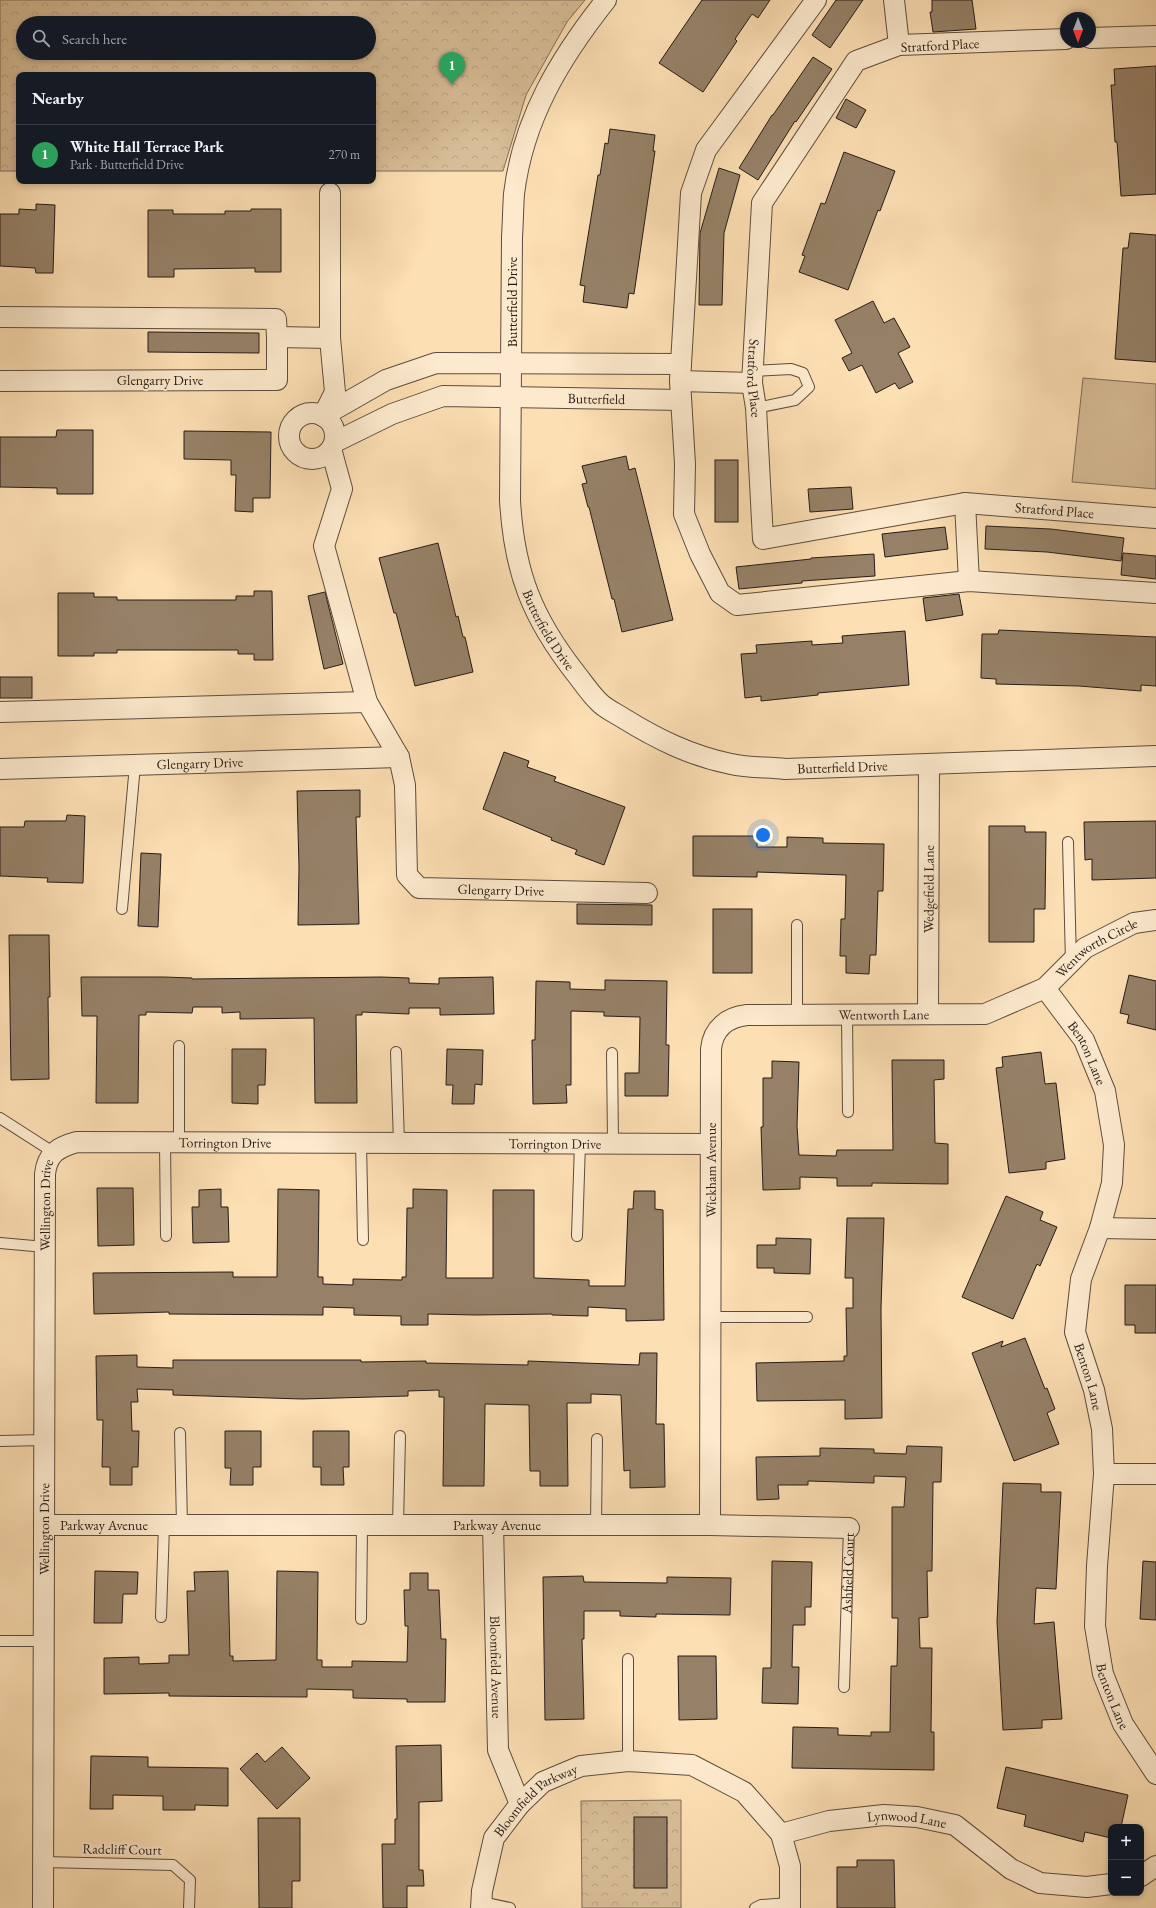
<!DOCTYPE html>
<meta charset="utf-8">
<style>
:root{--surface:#171b24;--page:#242831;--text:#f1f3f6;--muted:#9ea1a6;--line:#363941;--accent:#c59692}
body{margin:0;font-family:"EB Garamond",serif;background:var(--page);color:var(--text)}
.controls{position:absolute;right:12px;bottom:12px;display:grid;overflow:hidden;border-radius:8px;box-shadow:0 2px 6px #0003}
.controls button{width:36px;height:36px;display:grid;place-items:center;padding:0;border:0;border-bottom:1px solid var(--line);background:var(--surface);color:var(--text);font:20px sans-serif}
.compass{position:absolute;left:1060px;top:12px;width:36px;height:36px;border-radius:50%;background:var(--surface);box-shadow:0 2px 6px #0003;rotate:180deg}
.you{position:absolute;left:763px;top:835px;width:14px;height:14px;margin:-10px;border:3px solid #fff;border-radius:50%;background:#1a73e8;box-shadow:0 0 0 6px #1a73e833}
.badge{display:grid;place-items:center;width:26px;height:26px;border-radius:50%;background:var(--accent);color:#fff;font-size:13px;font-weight:700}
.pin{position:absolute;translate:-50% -33px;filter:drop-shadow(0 1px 2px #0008)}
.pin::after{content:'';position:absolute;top:21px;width:14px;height:12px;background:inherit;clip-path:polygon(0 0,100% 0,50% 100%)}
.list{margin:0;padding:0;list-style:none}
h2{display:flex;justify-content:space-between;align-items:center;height:52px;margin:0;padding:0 16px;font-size:17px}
h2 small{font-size:13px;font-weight:400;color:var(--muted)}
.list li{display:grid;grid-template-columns:26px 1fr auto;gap:12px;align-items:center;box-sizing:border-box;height:60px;padding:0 16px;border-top:1px solid var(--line)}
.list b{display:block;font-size:15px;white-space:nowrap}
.list p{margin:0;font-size:13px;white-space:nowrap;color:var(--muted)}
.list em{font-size:13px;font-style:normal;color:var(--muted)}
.icon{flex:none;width:22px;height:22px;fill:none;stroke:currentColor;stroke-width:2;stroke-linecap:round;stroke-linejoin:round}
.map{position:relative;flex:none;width:1156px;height:1908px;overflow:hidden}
.search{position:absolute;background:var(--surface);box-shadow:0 2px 6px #0003;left:16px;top:16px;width:360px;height:44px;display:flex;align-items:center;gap:10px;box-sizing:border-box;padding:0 14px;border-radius:22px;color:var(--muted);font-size:15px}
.panel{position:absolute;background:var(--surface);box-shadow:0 2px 6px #0003;left:16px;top:72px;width:360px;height:112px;border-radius:8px}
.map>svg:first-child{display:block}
.grass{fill:#d8be98;stroke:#806d58}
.park{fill:url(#park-crowns);stroke:#806d58;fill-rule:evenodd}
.building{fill:#968168;stroke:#271c17}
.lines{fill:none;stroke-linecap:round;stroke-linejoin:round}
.service-casing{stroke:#5c4d3e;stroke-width:12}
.minor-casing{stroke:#5c4d3e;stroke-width:22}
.service{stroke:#fdeace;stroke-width:10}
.minor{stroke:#fdeace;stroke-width:20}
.labels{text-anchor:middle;stroke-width:4;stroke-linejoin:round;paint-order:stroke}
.street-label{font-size:14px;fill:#271c17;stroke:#fdeace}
</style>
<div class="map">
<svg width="1156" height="1908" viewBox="0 0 1156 1908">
<defs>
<pattern id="park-crowns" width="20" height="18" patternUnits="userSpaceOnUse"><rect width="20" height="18" fill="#d8be98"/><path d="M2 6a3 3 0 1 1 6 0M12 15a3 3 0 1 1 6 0" fill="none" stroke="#b9a382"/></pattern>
</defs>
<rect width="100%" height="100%" fill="#fcdfb3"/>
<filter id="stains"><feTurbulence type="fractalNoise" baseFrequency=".005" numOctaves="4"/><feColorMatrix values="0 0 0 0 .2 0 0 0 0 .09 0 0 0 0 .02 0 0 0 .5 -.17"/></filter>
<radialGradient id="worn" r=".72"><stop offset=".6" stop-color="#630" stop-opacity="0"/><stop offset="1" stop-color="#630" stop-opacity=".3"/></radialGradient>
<polygon class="grass" points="1083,378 1156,384 1156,489 1072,482"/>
<g class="park">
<path d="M0,0H585L567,22L526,95L503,171H373V75H19V171H0ZM23,23H369V53H23Z"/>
<polygon points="681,1800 681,1908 582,1908 581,1801"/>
</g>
<g class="building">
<polygon points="702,0 770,0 758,18 752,14 735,39 737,41 703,92 659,63"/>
<polygon points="836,0 863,0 830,48 812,35"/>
<polygon points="932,0 972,0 976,29 933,32 930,12 932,12"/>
<polygon points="813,57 832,69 796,122 795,121 758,180 739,168 772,115 773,115"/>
<polygon points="1156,66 1156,194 1121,196 1117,142 1115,142 1111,85 1115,85 1114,69"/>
<polygon points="846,99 866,110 856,128 836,118"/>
<polygon points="610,129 655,135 653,151 655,151 634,294 629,293 627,308 583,302 585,286 580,285 598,175 600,175 605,143 608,144"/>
<polygon points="844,152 895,171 880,211 878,210 848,290 799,272 805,256 802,255 821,203 825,204"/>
<polygon points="719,168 740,175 724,233 722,305 699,305 700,233"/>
<polygon points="36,204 55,205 53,273 36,273 35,268 0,266 0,214 19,214 19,209 36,210"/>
<polygon points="251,209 281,209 281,272 255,272 255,268 174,269 174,277 148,277 148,210 173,210 173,214 225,214 225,211 251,211"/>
<polygon points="1130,233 1156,235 1156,362 1115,359 1123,248 1128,248"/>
<polygon points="873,301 884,323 894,318 910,347 898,353 913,382 899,389 895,383 876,393 862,365 849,371 842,358 852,353 835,320"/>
<polygon points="148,332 259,333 259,353 148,352"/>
<polygon points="57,430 93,430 93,494 57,494 57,488 0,487 0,437 56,437"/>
<polygon points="184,431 271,432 270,498 253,498 253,512 235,511 236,475 231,475 231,460 184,459"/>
<polygon points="626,456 629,470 635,468 673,620 622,632 614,599 612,599 589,507 588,507 582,484 587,483 582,466"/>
<rect x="715" y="460" width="23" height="62"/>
<polygon points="851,487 853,509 810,512 808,489"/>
<polygon points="986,526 1051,529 1124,538 1121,561 1047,552 985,549"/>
<polygon points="945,527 948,549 885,557 882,534"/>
<polygon points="438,543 456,617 458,616 463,637 465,637 473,672 415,686 396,613 394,613 379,558"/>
<polygon points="1123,553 1156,556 1156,579 1121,575"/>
<polygon points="874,554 875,576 802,581 802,583 739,589 736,567 811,559 811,558"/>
<polygon points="254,591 272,591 273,660 254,660 254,654 238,654 238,650 117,650 117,653 94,653 94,656 58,656 58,593 94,593 94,597 117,597 117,600 236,600 236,596 254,596"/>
<polygon points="325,592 343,664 324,669 308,596"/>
<polygon points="959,594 963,615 926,621 923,598"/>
<polygon points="999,630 1156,637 1156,686 1141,685 1141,691 1079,686 996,684 996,679 981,678 982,634 998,634"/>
<polygon points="905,631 909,685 818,693 818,695 761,701 761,696 745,698 741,654 757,653 756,645 812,641 812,645 843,643 842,636"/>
<rect x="0" y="677" width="32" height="21"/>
<polygon points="504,752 529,761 527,767 556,777 554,781 625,807 604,865 575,854 577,850 551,840 552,838 483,809"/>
<polygon points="360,790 360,817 356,817 359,924 298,925 299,867 297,791"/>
<polygon points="67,815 85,816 83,883 47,882 48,878 0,876 0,827 24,827 25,821 66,821"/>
<polygon points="1156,821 1156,878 1092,880 1092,859 1085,860 1084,822"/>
<polygon points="989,826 1025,826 1025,832 1046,832 1045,909 1034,909 1034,942 989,942"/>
<polygon points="693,836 757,836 757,847 787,847 787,837 823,838 823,843 884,844 883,891 878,891 876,955 870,955 869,974 846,973 846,956 840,956 841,919 845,919 846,875 757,872 757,877 693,876"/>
<polygon points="141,853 161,854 158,927 138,926"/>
<polygon points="577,904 652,905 652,925 577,924"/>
<rect x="713" y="909" width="39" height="64"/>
<polygon points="9,935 49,935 50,997 48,997 49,1079 11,1080"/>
<polygon points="1129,975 1156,981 1156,1030 1127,1023 1129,1015 1120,1013"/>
<polygon points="81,977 164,977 192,978 192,979 381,977 409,978 409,983 439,984 439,978 493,977 494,1014 440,1015 440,1008 409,1008 409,1014 362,1012 362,1015 356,1015 357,1103 315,1103 314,1018 240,1019 240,1012 222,1013 222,1007 193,1007 192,1013 146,1012 146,1015 139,1015 138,1103 96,1103 97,1016 82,1016"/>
<polygon points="605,980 667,981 666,1045 669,1045 668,1096 625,1096 625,1073 639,1073 640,1017 604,1016 604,1012 571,1011 571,1085 566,1085 567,1103 533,1104 532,1040 535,1040 536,981 570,982 570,989 605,990"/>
<polygon points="232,1049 266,1049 265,1085 258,1085 258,1104 232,1103"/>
<polygon points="447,1049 483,1050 482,1085 475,1084 474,1104 452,1104 453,1085 446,1085"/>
<polygon points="1041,1052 1045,1084 1056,1083 1065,1159 1046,1162 1046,1169 1009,1173 996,1068 1003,1067 1002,1057"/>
<polygon points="892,1060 944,1060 944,1079 934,1080 935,1143 948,1144 948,1184 872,1183 872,1186 837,1186 837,1178 800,1177 800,1189 763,1190 761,1127 763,1127 763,1078 772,1078 772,1061 799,1062 797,1126 799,1155 836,1156 837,1150 893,1150"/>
<polygon points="97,1188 133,1188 134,1245 98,1246"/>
<polygon points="221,1189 221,1207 228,1207 229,1242 193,1243 192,1207 199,1207 199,1190"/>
<polygon points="278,1189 319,1190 318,1277 323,1277 323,1284 353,1285 353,1279 402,1280 402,1277 406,1277 407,1208 413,1208 413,1189 447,1190 446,1278 493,1278 493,1190 534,1190 534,1278 589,1280 589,1286 625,1286 628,1209 633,1209 634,1191 655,1191 655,1209 663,1210 664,1320 626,1321 626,1309 588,1307 588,1316 552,1315 552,1314 476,1315 428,1314 428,1325 401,1325 401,1316 354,1315 354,1308 323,1307 323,1315 169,1314 169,1312 94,1314 93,1273 233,1272 233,1277 277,1277"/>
<polygon points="1006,1196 1043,1212 1040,1220 1057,1227 1040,1266 1037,1264 1013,1319 962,1297"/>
<polygon points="847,1218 884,1218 881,1308 882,1418 845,1419 845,1400 757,1401 756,1363 844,1361 844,1356 847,1356 846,1308 853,1308 853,1278 845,1278"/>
<polygon points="776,1238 811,1239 810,1274 774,1273 774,1268 757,1268 757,1245 776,1245"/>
<polygon points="1125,1285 1156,1285 1156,1333 1135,1333 1135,1325 1125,1325"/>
<polygon points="1025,1338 1045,1389 1047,1388 1055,1409 1047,1413 1059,1444 1014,1461 972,1353 1003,1341 1001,1347"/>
<polygon points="640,1353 657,1353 656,1424 664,1424 665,1487 630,1488 630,1470 624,1471 621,1395 591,1394 591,1403 567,1403 568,1486 540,1486 540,1471 530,1471 529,1405 485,1404 484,1486 443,1486 444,1397 439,1397 439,1390 408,1391 408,1396 302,1399 173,1395 173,1390 137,1389 138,1402 131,1402 132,1431 139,1431 138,1467 132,1467 132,1485 110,1485 110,1467 102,1467 103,1420 97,1420 96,1356 137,1355 137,1367 173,1368 173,1360 361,1360 361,1362 426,1361 426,1363 528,1365 528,1361 639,1365"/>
<polygon points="225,1431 261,1431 261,1467 253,1467 253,1485 230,1485 231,1468 225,1468"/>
<polygon points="313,1431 349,1431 349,1467 343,1467 344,1485 321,1485 321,1467 313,1467"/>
<polygon points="907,1446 942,1447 941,1482 933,1482 932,1571 927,1571 928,1617 919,1618 920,1648 932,1648 931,1732 934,1732 934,1770 792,1768 793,1727 838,1728 838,1735 871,1736 871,1732 890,1732 891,1666 897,1666 898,1618 892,1618 892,1507 904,1507 906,1477 874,1476 874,1483 808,1481 808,1485 778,1485 779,1499 757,1500 756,1457 820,1456 820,1448 874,1449 874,1453 906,1454"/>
<polygon points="1003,1483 1041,1484 1041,1492 1061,1492 1056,1589 1036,1588 1034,1624 1054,1622 1062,1719 1042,1720 1042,1728 1003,1730 997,1622"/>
<polygon points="772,1561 812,1562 811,1607 805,1607 805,1625 793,1625 792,1667 799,1667 798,1704 762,1703 763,1668 771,1668"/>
<polygon points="1143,1561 1156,1562 1156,1620 1140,1619"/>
<polygon points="95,1571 138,1572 137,1594 123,1594 122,1623 94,1623"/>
<polygon points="228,1571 230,1656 233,1656 233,1661 276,1660 277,1571 318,1572 317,1660 322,1660 322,1667 352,1667 352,1661 407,1662 408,1626 405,1626 404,1590 410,1590 410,1573 428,1573 428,1590 439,1590 441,1639 446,1639 445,1702 407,1702 407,1699 353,1698 353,1690 307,1689 307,1697 169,1696 169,1693 104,1694 104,1658 139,1657 139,1664 169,1663 169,1655 189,1655 187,1591 195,1591 194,1572"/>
<polygon points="583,1576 584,1582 667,1583 667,1577 731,1578 730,1615 656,1614 656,1617 620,1616 620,1611 584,1611 584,1639 582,1639 584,1719 545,1720 543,1577"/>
<polygon points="678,1656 716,1656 717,1719 679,1720"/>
<polygon points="441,1745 442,1801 419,1802 419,1870 423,1870 424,1886 407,1886 407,1908 383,1908 382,1844 395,1844 395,1819 397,1819 396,1746"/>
<polygon points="282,1747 310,1778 277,1809 240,1769 257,1753 265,1762"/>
<polygon points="91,1756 148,1757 148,1767 228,1768 228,1806 195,1805 195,1810 163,1810 163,1796 113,1795 113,1809 90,1809"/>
<polygon points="1006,1767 1128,1795 1121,1827 1111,1827 1111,1838 1085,1832 1083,1842 1024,1826 1026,1815 997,1808"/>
<rect x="634" y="1817" width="33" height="71"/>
<polygon points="258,1818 300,1818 300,1881 292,1881 292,1908 259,1908"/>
<polygon points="857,1860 894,1860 895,1908 837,1908 837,1867 857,1867"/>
</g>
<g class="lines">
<g class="service-casing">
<g id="service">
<polyline points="753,371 791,369 803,373 809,387 795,400 756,408"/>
<polyline points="1068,842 1071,962"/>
<polyline points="122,909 135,765"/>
<polyline points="797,925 797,1014"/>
<polyline points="847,1014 848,1112"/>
<polyline points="179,1046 179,1142"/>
<polyline points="396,1052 399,1143"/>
<polyline points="612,1053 613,1143"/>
<polyline points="0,1118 53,1152"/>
<polyline points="165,1142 166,1236"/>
<polyline points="361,1143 363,1240"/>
<polyline points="577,1236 580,1143"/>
<polyline points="0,1243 45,1247"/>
<polyline points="710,1317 807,1317"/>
<polyline points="180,1433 182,1525"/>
<polyline points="0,1441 44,1440"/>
<polyline points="398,1525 400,1436"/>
<polyline points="596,1525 597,1439"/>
<polyline points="161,1617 164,1525"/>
<polyline points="361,1619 362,1525"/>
<polyline points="0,1641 44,1641"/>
<polyline points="628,1659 628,1761"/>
<path id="s1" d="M844,1687L849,1528"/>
<polyline points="43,1862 173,1865 190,1880 189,1908"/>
<polyline points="481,1902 510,1908"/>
<polyline points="755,1908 761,1905 790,1903"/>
</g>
</g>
<g class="minor-casing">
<g id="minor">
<path id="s2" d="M606,0C560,58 523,119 514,194C513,208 513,222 512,237L510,500C514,572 532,618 577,675C584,684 590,693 598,701C604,708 615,713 623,718C657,739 691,756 731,764C748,768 768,767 785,769L1156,756"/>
<polyline points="816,0 706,150 691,193 680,381 685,464 684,514 700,554 720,593 737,605 969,581 1156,593"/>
<polyline points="894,0 899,45"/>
<polyline points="1090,38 1156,36"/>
<path id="s3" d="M1066,39L899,45L856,61L762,203L752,383L756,408L763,539L965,503L1156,518"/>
<polyline points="0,317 276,319 277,337 277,380 0,381"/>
<polyline points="277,337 330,338"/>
<polyline points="680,381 752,383"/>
<circle cx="312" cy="436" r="23"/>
<polyline points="323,416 386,380 436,363 681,364"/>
<polyline points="323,416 335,392 330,338 330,193"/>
<path id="s4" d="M335,442L392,414L443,396L681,400"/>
<path id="s5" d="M331,449L342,489L324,546L367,702L399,757L405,785L407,875L419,888L647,893"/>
<polyline points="965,503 969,581"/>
<polyline points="0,712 367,702"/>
<path id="s6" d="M0,769L399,757"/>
<path id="s7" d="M1045,988L1084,1040L1105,1091L1114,1145L1112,1183L1100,1228L1081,1279L1075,1332L1094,1390L1102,1429L1104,1474L1097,1566L1095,1626L1103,1674L1123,1724L1156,1774"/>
<path id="s8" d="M928,1013L929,764"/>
<polyline points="1100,1228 1156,1229"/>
<polyline points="1104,1474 1156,1474"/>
<path id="s9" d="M44,1525H710L849,1528"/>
<path id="s10" d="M493,1525L498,1750L520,1804"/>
<path id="s11" d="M710,1525L711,1049C713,1028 728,1017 747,1015L985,1014L1045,988L1085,948L1134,923L1156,920"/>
<path id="s12" d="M781,1834L829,1821L884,1815L917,1817L955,1825L1011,1869L1040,1883L1087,1887L1111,1884"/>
<polyline points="1141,1876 1156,1866"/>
<path id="s13" d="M43,1908L45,1174C47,1154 58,1147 77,1142L711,1144"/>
<path id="s14" d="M481,1908L482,1891L494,1838L520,1804L543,1782L581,1766L628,1761L692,1765L744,1792L781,1834L790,1866V1908"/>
</g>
</g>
<use href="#service" class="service"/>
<use href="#minor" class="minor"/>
</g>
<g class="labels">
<g class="street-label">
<text transform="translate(940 45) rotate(-3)" y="5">Stratford Place</text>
<text transform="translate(512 302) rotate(-90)" y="5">Butterfield Drive</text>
<text dy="5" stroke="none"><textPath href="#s3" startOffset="559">Stratford Place</textPath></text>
<text x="160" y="385">Glengarry Drive</text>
<text dy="5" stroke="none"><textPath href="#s4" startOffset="271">Butterfield</textPath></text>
<text dy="5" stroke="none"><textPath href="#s3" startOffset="1015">Stratford Place</textPath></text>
<text dy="5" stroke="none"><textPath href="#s2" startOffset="661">Butterfield Drive</textPath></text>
<text dy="5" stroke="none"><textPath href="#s6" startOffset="200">Glengarry Drive</textPath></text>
<text dy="5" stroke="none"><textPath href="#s2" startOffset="1008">Butterfield Drive</textPath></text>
<text dy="5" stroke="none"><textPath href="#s8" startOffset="124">Wedgefield Lane</textPath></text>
<text dy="5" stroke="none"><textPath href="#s5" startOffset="545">Glengarry Drive</textPath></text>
<text dy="5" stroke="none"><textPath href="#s11" startOffset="900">Wentworth Circle</textPath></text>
<text dy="5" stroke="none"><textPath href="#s11" startOffset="667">Wentworth Lane</textPath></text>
<text dy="5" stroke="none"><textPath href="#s7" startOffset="78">Benton Lane</textPath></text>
<text dy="5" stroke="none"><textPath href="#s13" startOffset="931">Torrington Drive</textPath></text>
<text dy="5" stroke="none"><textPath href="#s13" startOffset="1261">Torrington Drive</textPath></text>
<text dy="5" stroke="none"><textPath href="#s11" startOffset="355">Wickham Avenue</textPath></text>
<text dy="5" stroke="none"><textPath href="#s13" startOffset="703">Wellington Drive</textPath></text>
<text dy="5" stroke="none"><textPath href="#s7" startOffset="414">Benton Lane</textPath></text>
<text dy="5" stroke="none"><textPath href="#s9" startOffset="60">Parkway Avenue</textPath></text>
<text dy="5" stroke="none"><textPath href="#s9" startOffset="453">Parkway Avenue</textPath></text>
<text dy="5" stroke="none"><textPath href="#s13" startOffset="379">Wellington Drive</textPath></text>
<text dy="5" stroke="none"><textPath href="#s1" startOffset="114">Ashfield Court</textPath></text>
<text dy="5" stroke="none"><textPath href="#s10" startOffset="142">Bloomfield Avenue</textPath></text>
<text dy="5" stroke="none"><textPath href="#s7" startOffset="738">Benton Lane</textPath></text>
<text dy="5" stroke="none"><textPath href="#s14" startOffset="129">Bloomfield Parkway</textPath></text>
<text dy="5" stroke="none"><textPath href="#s12" startOffset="128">Lynwood Lane</textPath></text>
<text transform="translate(122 1849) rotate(1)" y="5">Radcliff Court</text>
</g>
</g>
<rect width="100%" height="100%" filter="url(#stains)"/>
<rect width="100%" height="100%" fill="url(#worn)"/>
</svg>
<div class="controls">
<button>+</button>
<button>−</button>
</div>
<svg class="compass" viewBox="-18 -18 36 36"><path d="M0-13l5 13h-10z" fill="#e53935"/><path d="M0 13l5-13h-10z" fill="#9ea1a6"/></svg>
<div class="you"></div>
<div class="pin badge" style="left:452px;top:85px;background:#2e9e5b">1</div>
<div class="search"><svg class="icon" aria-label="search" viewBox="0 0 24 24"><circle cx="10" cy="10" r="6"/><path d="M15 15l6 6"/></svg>Search here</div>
<section class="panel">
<h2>Nearby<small></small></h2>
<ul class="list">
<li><span class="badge" style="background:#2e9e5b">1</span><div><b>White Hall Terrace Park</b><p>Park · Butterfield Drive</p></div><em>270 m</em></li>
</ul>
</section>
</div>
